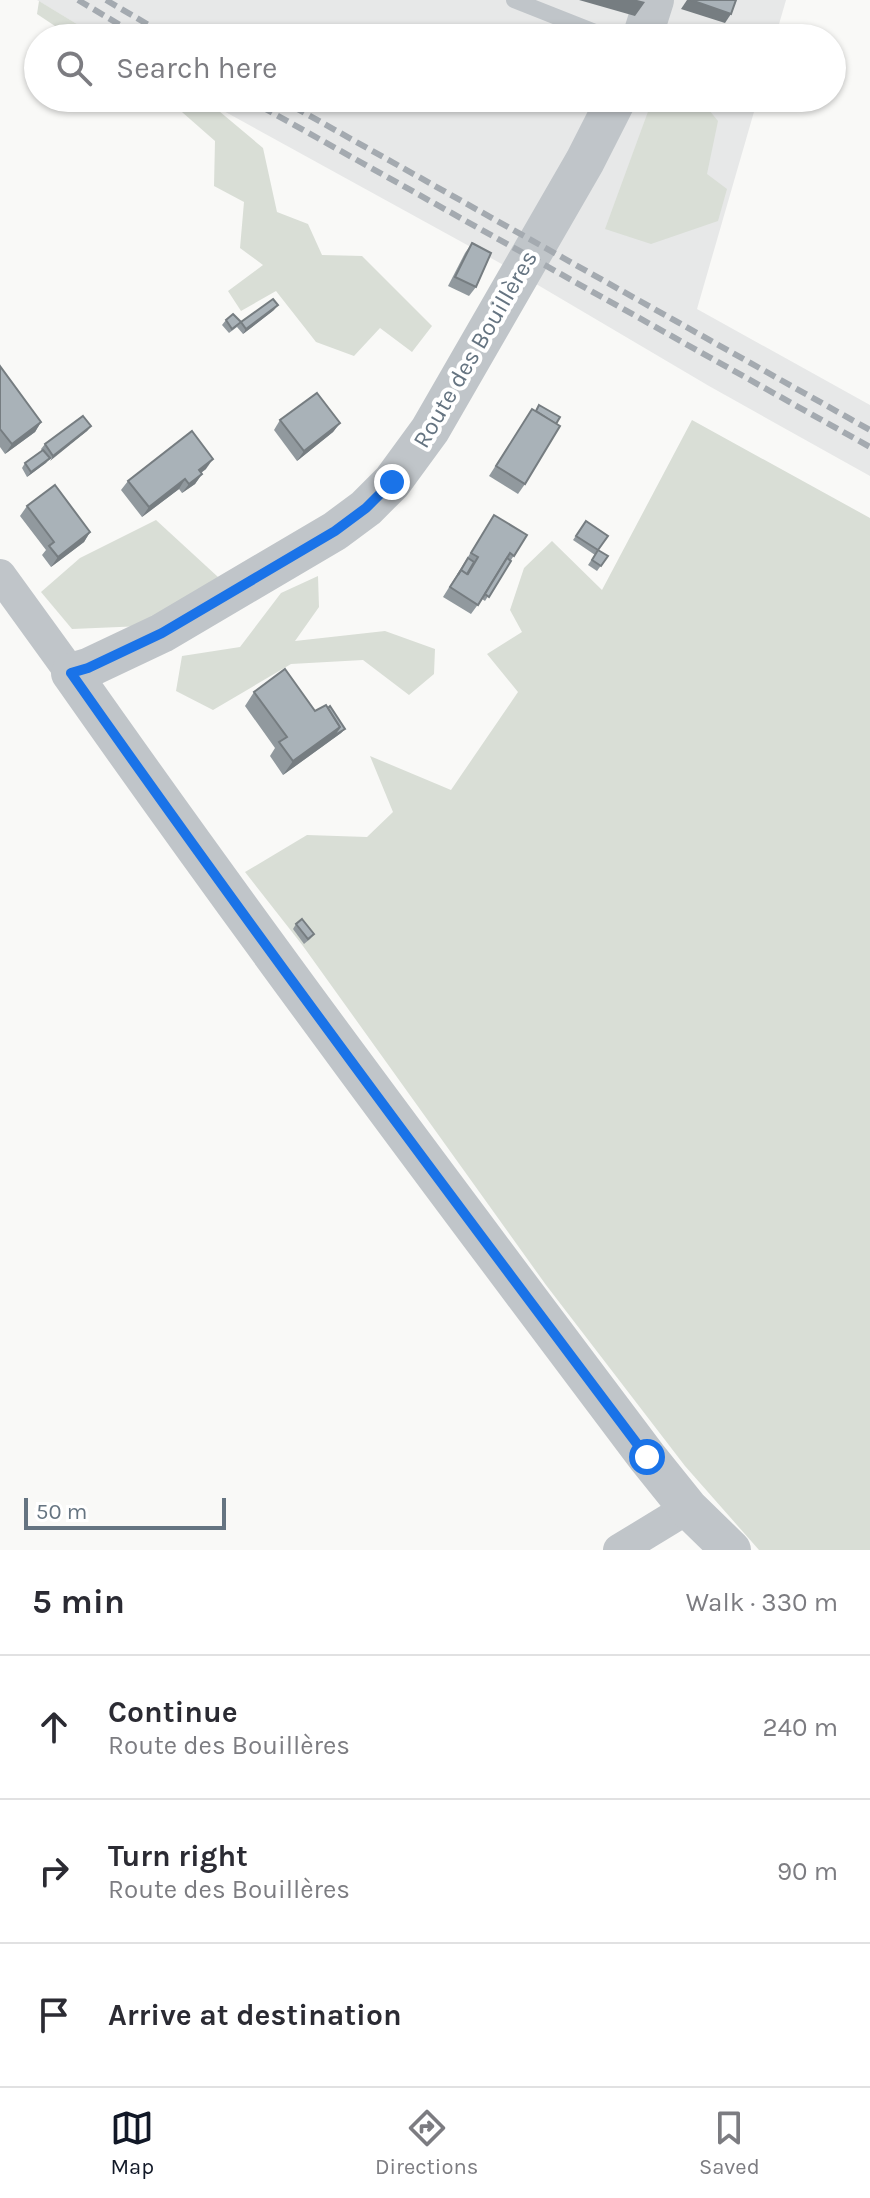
<!DOCTYPE html>
<meta charset="utf-8">
<style>
:root{--surface:#fff;--page:#f2f2f3;--text:#2b2b33;--muted:#7c7c81;--line:#e1e1e2;--accent:#111827}
body{margin:0;font-family:Karla,sans-serif;background:var(--page);color:var(--text)}
.scale{position:absolute;left:24px;bottom:20px;width:202px;box-sizing:border-box;padding-left:8px;border:4px solid #657481;border-top:0;font-size:22px;line-height:28px;white-space:nowrap;color:#657481;-webkit-text-stroke:6px #fff;paint-order:stroke}
.stop{position:absolute;width:24px;height:24px;margin:-18px;border:6px solid #1a73e8;border-radius:50%;background:#fff}
.stop.end{background:#1a73e8;border-color:#fff;box-shadow:0 2px 8px #0008}
.list{margin:0;padding:0;list-style:none}
h2{display:flex;justify-content:space-between;align-items:center;height:104px;margin:0;padding:0 32px;font-size:34px}
h2 small{font-size:26px;font-weight:400;color:var(--muted)}
.list li{display:grid;grid-template-columns:52px 1fr auto;gap:24px;align-items:center;box-sizing:border-box;height:144px;padding:0 32px;border-top:2px solid var(--line)}
.list b{display:block;font-size:30px;white-space:nowrap}
.list p{margin:0;font-size:26px;white-space:nowrap;color:var(--muted)}
.list em{font-size:26px;font-style:normal;color:var(--muted)}
.icon{flex:none;width:44px;height:44px;fill:none;stroke:currentColor;stroke-width:2;stroke-linecap:round;stroke-linejoin:round}
.map{position:relative;flex:none;width:870px;height:1550px;overflow:hidden}
.search{position:absolute;background:var(--surface);box-shadow:0 2px 6px #0004;left:24px;right:24px;top:24px;height:88px;display:flex;align-items:center;gap:20px;box-sizing:border-box;padding:0 28px;border-radius:44px;color:var(--muted);font-size:30px}
.sheet{height:536px;background:var(--surface)}
nav{display:flex;justify-content:space-around;align-items:center;box-sizing:border-box;height:112px;border-top:2px solid var(--line);background:var(--surface);font-size:22px;color:var(--muted)}
nav a{display:grid;justify-items:center;gap:4px}
nav .on{color:var(--accent)}
.map>svg:first-child{display:block}
.built{fill:#e7e8e8}
.green{fill:#d9ded6}
.lines{fill:none;stroke-linecap:round;stroke-linejoin:round}
.service{stroke:#c0c5c9;stroke-width:16}
.minor{stroke:#c0c5c9;stroke-width:32}
.tertiary{stroke:#c0c5c9;stroke-width:40}
.rail{stroke:#a4aab0;stroke-width:6;stroke-dasharray:12 6;stroke-linecap:butt}
.wall{fill:#91999e}
.shaded-wall{fill:#767d81}
.building{fill:#a9b2b8;stroke:#767d81;stroke-width:2}
.route{stroke:#1a73e8;stroke-width:10}
.labels{text-anchor:middle;stroke-width:8;stroke-linejoin:round;paint-order:stroke}
.street-label{font-size:24px;fill:#657481;stroke:#fff}
</style>
<div class="map">
<svg width="870" height="1550" viewBox="0 0 870 1550">
<rect width="100%" height="100%" fill="#f9f9f7"/>
<g class="built">
<polygon points="37,0 786,0 775,38 100,38"/>
<polygon points="200,98 758,98 697,309 870,405 870,476 709,386 509,268"/>
</g>
<g class="green">
<polygon points="39,1 100,38 73,38 37,14"/>
<polygon points="166,98 200,98 213,106 263,148 277,212 308,224 322,255 362,256 432,326 412,352 380,328 354,356 316,342 276,291 241,311 228,291 263,265 240,248 244,202 214,186 215,141"/>
<polygon points="653,98 699,98 718,121 707,174 727,189 718,221 651,244 605,229"/>
<polygon points="692,420 870,518 870,1550 759,1550 685,1466 546,1285 303,946 245,872 307,835 367,837 393,812 370,756 451,790 518,692 487,654 522,632 510,610 524,568 552,541 602,590"/>
<polygon points="156,520 218,577 195,598 143,626 72,629 41,592 80,558"/>
<polygon points="318,576 319,607 295,641 385,631 435,649 434,674 409,695 363,660 291,664 213,710 176,691 182,656 240,647 281,593"/>
</g>
<g class="lines">
<polyline class="service" points="514,0 610,38"/>
<g class="minor">
<polyline points="0,575 71,673"/>
<polyline points="619,1550 688,1508"/>
</g>
<g class="tertiary">
<polyline points="642,38 654,0"/>
<path d="M617,98L585,161L430,430L392,482L366,508L335,531L162,633L88,668L71,673C257,938 452,1198 647,1457L688,1508L731,1550"/>
</g>
<g class="rail">
<polyline points="78,0 142,38"/>
<polyline points="106,0 171,38"/>
<polyline points="246,98 870,447"/>
<polyline points="278,98 870,430"/>
</g>
</g>
<g class="wall">
<polygon points="472,243 476,287 469,296 448,286 465,253"/>
<polygon points="274,310 243,334 237,327 229,333 222,325 226,320 241,322"/>
<polygon points="0,366 41,422 35,432 5,454 0,447"/>
<polygon points="532,409 525,484 518,494 489,476"/>
<polygon points="280,420 340,423 333,432 297,461 274,430"/>
<polygon points="91,426 87,431 27,477 22,468 25,463 42,451 41,449 45,444"/>
<polygon points="206,469 201,473 202,474 195,484 182,493 179,489 142,517 121,490 128,481"/>
<polygon points="27,506 90,532 84,542 51,567 42,555 46,550 20,516"/>
<polygon points="494,515 527,535 485,601 482,599 471,614 443,597"/>
<polygon points="586,521 608,536 595,555 573,540"/>
<polygon points="598,550 608,556 597,571 588,565"/>
<polygon points="254,692 315,711 345,729 341,733 283,775 270,756 275,748 245,706"/>
<polygon points="296,924 314,934 310,939 304,944 293,929"/>
</g>
<g class="shaded-wall">
<polygon points="579,0 637,0 645,2 635,16"/>
<polygon points="687,0 691,0 731,14 725,23 681,9"/>
<polygon points="278,305 274,310 243,334 246,329"/>
<polygon points="41,422 35,432 5,454 12,444"/>
<polygon points="340,423 333,432 297,461 304,451"/>
<polygon points="91,426 87,431 50,461 53,456"/>
<polygon points="50,458 46,463 27,477 31,472"/>
<polygon points="213,459 206,469 192,479 199,470"/>
<polygon points="202,474 195,484 182,493 189,484"/>
<polygon points="185,479 179,489 142,517 149,507"/>
<polygon points="90,532 84,542 51,567 58,557"/>
<polygon points="340,727 345,729 341,733 283,775 293,761"/>
</g>
<g class="building">
<polygon points="691,0 736,0 731,14"/>
<polygon points="472,243 491,253 476,287 455,277"/>
<polygon points="273,299 278,305 246,329 241,322"/>
<polygon points="233,314 241,322 232,329 226,320"/>
<polygon points="0,366 41,422 12,444 0,429"/>
<polygon points="317,393 340,423 304,451 280,420"/>
<polygon points="539,405 560,417 556,424 536,411"/>
<polygon points="532,409 560,426 525,484 496,466"/>
<polygon points="83,416 91,426 53,456 45,444"/>
<polygon points="192,431 213,459 199,470 202,474 189,484 185,479 149,507 128,481"/>
<polygon points="43,450 50,458 31,472 25,463"/>
<polygon points="55,485 90,532 58,557 49,546 54,542 27,506"/>
<polygon points="494,515 527,535 514,556 510,553 478,605 450,587 461,570 468,574 478,557 471,553"/>
<polygon points="586,521 608,536 598,550 576,536"/>
<polygon points="598,550 608,556 601,566 592,560"/>
<polygon points="468,558 474,562 467,574 461,570 458,575"/>
<polygon points="507,558 511,561 489,597 485,594"/>
<polygon points="285,669 315,711 326,705 340,727 293,761 279,742 287,737 254,692"/>
<polygon points="330,706 345,729 333,736 340,727 328,708"/>
<polygon points="302,919 314,934 308,939 296,924"/>
</g>
<g class="lines">
<path class="route" d="M392,482L366,508L335,531L162,633L88,668L71,673C257,938 452,1198 647,1457"/>
</g>
<g class="labels">
<g class="street-label">
<text transform="translate(475 349) rotate(-60)" y="8">Route des Bouillères</text>
</g>
</g>
</svg>
<div class="scale">50 m</div>
<div class="stop" style="left:647px;top:1457px"></div>
<div class="stop end" style="left:392px;top:482px"></div>
<div class="search"><svg class="icon" aria-label="search" viewBox="0 0 24 24"><circle cx="10" cy="10" r="6"/><path d="M15 15l6 6"/></svg>Search here</div>
</div>
<section class="sheet">
<h2>5 min<small>Walk · 330 m</small></h2>
<ul class="list">
<li><svg class="icon" aria-label="ahead" viewBox="0 0 24 24"><path d="M12 20V5M6 11l6-6 6 6"/></svg><div><b>Continue</b><p>Route des Bouillères</p></div><em>240 m</em></li>
<li><svg class="icon" aria-label="right" viewBox="0 0 24 24"><path d="M7 20v-9h11M14 6l5 5-5 5"/></svg><div><b>Turn right</b><p>Route des Bouillères</p></div><em>90 m</em></li>
<li><svg class="icon" aria-label="arrive" viewBox="0 0 24 24"><path d="M6 21V4h12l-3 4 3 4H6"/></svg><div><b>Arrive at destination</b></div></li>
</ul>
</section>
<nav>
<a class="on"><svg class="icon" aria-label="map" viewBox="0 0 24 24"><path d="M3 6l6-2 6 2 6-2v14l-6 2-6-2-6 2zM9 4v14M15 6v14"/></svg>Map</a>
<a><svg class="icon" aria-label="directions" viewBox="0 0 24 24"><path d="M12 3l9 9-9 9-9-9zM9 14v-3h6M13 9l2 2-2 2"/></svg>Directions</a>
<a><svg class="icon" aria-label="saved" viewBox="0 0 24 24"><path d="M7 4h10v16l-5-4-5 4z"/></svg>Saved</a>
</nav>
